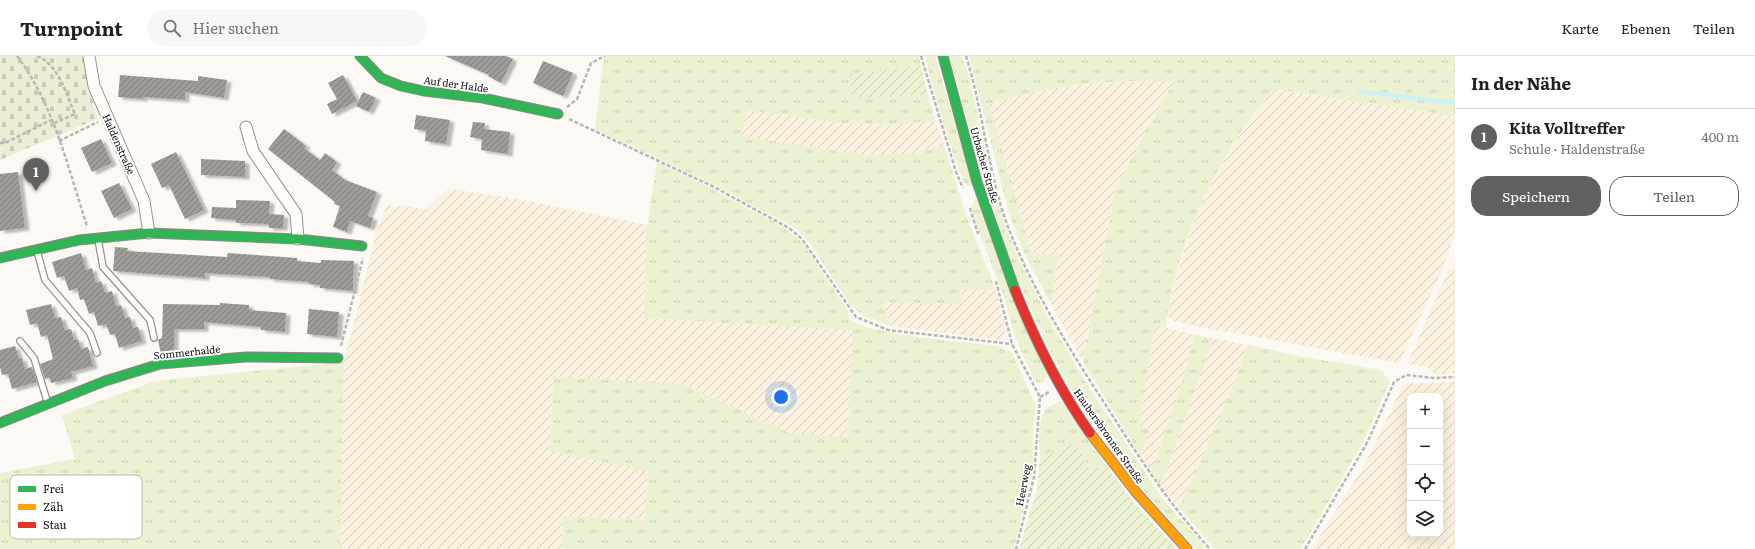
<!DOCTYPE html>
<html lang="de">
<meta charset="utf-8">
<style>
:root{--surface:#fff;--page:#f6f6f6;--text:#202124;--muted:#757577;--line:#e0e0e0;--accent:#61605e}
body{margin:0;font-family:Literata,serif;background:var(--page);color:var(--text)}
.controls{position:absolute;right:12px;bottom:12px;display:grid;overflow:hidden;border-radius:8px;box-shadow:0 4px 16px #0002}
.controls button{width:36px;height:36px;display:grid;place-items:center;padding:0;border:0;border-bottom:1px solid var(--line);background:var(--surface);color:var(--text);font:20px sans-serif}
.you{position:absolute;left:781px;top:341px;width:14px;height:14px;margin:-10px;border:3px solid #fff;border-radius:50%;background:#1a73e8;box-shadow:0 0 0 6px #1a73e833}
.badge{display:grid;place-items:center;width:26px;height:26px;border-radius:50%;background:var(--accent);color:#fff;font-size:13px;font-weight:700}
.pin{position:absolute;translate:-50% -33px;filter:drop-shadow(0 1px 2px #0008)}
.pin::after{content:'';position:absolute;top:21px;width:14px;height:12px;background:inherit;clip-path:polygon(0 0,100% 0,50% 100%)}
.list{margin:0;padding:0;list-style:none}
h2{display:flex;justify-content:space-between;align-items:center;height:52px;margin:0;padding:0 16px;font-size:17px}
h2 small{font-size:13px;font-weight:400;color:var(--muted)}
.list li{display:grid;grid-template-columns:26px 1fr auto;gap:12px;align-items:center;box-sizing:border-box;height:56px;padding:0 16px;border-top:1px solid var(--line)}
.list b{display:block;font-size:15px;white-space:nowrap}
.list p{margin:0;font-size:13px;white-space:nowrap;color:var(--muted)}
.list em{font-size:13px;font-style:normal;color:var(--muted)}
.actions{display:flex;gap:8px;padding:12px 16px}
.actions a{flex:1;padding:9px 0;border:1px solid var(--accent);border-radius:16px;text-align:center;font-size:14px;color:var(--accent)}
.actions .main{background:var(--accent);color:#fff}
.icon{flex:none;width:22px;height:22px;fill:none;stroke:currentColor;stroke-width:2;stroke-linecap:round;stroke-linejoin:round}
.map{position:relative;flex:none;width:1455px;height:493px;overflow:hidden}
header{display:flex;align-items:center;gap:24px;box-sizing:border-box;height:56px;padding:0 20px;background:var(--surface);border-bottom:1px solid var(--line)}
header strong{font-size:19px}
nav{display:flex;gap:22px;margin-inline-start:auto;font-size:14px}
.search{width:280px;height:36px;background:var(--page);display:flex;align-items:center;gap:10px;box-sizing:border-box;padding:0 14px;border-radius:22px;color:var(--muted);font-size:15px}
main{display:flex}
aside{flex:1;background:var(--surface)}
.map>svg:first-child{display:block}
.farmland{fill:url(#farmland-furrows);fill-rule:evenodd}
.grass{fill:url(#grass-tufts)}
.cemetery{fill:url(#cemetery-stones)}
.garden{fill:url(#garden-furrows)}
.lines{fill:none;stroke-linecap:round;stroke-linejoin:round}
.stream{stroke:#c6f2fa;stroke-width:4}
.building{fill:url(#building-hatch);filter:url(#shadow)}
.lane-casing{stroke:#959392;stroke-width:8}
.street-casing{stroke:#959392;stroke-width:13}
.fast-casing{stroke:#8c8a88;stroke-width:11}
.slow-casing{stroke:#8c8a88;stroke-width:11}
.jam-casing{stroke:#8c8a88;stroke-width:11}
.path{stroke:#b8b7b7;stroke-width:2.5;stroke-dasharray:4 2;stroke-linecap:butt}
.lane{stroke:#fffefd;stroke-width:5.5}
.street{stroke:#fffefd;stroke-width:11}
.fast{stroke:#30b455;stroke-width:9}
.slow{stroke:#ff9f0a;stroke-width:9}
.jam{stroke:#e5322d;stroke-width:9}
.labels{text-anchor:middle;stroke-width:4;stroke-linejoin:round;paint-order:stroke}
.street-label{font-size:10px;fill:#0e0e0e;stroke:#fff}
.key{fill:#fff;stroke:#b7b7b7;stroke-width:1}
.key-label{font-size:11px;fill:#0e0e0e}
</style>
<header>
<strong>Turnpoint</strong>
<div class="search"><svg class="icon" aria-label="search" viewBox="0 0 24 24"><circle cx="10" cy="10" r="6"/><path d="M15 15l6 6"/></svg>Hier suchen</div>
<nav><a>Karte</a><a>Ebenen</a><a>Teilen</a></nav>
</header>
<main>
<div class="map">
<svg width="1455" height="493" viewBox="0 0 1455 493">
<defs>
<pattern id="farmland-furrows" width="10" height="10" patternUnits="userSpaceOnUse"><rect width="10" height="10" fill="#faf1df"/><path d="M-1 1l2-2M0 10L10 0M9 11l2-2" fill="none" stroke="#d5cdbe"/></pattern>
<pattern id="grass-tufts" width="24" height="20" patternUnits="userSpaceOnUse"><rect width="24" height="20" fill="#ecf2d1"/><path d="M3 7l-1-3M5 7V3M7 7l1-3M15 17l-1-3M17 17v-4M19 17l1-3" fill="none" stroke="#c9ceb2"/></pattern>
<pattern id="cemetery-stones" width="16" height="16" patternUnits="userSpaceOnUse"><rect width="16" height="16" fill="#ededd6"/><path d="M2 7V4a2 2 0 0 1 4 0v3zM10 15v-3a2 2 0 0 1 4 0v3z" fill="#cacab6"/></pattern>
<pattern id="garden-furrows" width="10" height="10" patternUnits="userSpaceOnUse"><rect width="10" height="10" fill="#ecf2d1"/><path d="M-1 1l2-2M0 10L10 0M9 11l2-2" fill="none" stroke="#c9ceb2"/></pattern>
<pattern id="building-hatch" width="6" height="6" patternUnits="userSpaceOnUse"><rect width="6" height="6" fill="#9f9b99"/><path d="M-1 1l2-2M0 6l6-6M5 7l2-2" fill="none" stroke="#807d7b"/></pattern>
<filter id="shadow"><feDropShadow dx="4.5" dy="2.5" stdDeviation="1" flood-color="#0004"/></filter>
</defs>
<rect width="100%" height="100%" fill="#fcf8f4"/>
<g class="farmland">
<polygon points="1175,24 1116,131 1083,306 1051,248 1058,199 1031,196 988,48 1035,35 1097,27"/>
<polygon points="1274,33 1455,60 1455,176 1443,212 1399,307 1190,269 1172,264 1167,259 1178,214 1194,165 1215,120 1243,73"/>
<polygon points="747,54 843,67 894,69 935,64 944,89 916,98 863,99 740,81"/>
<polygon points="448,133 523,144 647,169 644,262 854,274 847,382 790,377 683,328 553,320 550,394 648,414 645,464 563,460 562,493 340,493 344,306 376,177 387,149 427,153"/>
<polygon points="1455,212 1455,317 1436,319 1426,310 1407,308 1449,213"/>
<polygon points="961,233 996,234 1005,271 1005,280 999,284 891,270 882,246 962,248"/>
<polygon points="1155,269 1194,279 1182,327 1151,416 1140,399 1149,376 1139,367"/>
<polygon points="1213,282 1248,289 1223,354 1179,452 1161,430"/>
<path d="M1455,326V493H1312L1366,406L1402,331L1409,327ZM1410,340H1440V478H1410Z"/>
</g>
<g class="grass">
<polygon points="604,0 919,0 921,10 849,18 853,41 928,39 935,64 894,69 843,67 748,54 740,80 863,99 916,98 944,89 967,162 996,234 961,233 962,248 882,246 891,270 863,260 850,248 809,186 797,173 714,129 595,73"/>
<polygon points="925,0 935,0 973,129 969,131 963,125 950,88 935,39"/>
<polygon points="949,0 961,0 968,17 991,119 989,123 984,122"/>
<path d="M969,0H1455V60L1274,33C1263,46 1252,60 1242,74C1205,130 1173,203 1166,271L1155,270L1139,367L1150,376L1140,399L1083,306L1116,131L1174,25C1112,23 1048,29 989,48L1031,196L1058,199L1051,248L1024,197L1009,158Z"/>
<path d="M657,106L712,133L783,171L802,186L848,255L849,263C871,280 967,286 998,290L1011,295L1036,350L1033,371V412L1014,493H562L563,460L645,464L648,415L550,395L553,320L683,328L790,377L847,381L853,274L644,262L647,169Z"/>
<path d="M992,136L998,145L1007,175L1019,203L1047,260L1085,325L1162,442L1207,493H1197C1149,443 1102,389 1068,328C1048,292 1031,254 1015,216C1005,191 998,164 989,138Z"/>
<polygon points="974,144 978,144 1047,318 1045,326 1037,327 1033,322 1015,281 1004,241 978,173 972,152"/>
<polygon points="1194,279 1213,282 1161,430 1151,416 1182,327"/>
<polygon points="1248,289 1298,300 1381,314 1390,325 1364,384 1301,493 1215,493 1179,452 1223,354"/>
<polygon points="344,306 340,493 0,493 0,417 75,403 62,359 155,325"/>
<path d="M1061,346L1066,349L1105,408L1091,416L1076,387L1040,401C1040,381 1034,349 1061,346Z"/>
</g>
<polygon class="cemetery" points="0,0 83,0 97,63 0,104"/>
<g class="garden">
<polygon points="921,10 928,39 853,42 849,18"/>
<polygon points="1076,387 1091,416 1105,408 1134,447 1177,493 1019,493 1037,434 1040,401"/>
</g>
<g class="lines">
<polyline class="stream" points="1359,35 1455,47"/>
</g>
<g class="building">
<polygon points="445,0 506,0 513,3 501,27 488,20 489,19"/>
<polygon points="543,5 573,17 563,40 533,27"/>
<polygon points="120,19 198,25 198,20 227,24 224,42 185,36 185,44 143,41 143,43 118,41"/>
<polygon points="343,19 357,45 332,58 327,48 337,43 328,27"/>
<polygon points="363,36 376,42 369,56 356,50"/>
<polygon points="416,59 450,64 446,88 425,85 426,75 414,73"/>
<polygon points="473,66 485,67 484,73 510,76 508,98 481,94 482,83 470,81"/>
<polygon points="284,73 306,90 304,92 320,104 325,97 337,106 332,114 345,124 377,136 368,160 373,162 370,172 350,165 347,176 333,171 340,150 334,148 335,146 268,93"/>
<polygon points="101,83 112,107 92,116 81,92"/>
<polygon points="176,96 204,154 185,163 169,129 162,132 151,108"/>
<polygon points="201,103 245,105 245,121 201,119"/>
<polygon points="18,116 25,172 0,175 0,118"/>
<polygon points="119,127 132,153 114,162 101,135"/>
<polygon points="236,144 270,145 269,158 284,159 283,172 269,172 269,168 236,167 236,164 211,162 212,151 236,152"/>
<polygon points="115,191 128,192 127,195 227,201 228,197 297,202 297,205 321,207 321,204 354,205 353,235 320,232 320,229 309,228 309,226 270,223 270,221 205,217 205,222 113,215"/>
<polygon points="81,197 86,214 92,212 96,227 101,225 105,237 112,235 116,250 121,249 125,262 130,261 133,272 138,271 142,285 119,292 115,278 110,279 106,268 98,270 94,256 89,258 84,243 80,244 77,232 69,235 64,220 57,222 52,206"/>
<polygon points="220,247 249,249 249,254 286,257 285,276 261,274 261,271 204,266 204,273 174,273 174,296 161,298 158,284 162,282 163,248 220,249"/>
<polygon points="51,248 55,262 61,261 65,274 71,273 74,284 78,283 81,293 88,291 93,310 71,316 73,322 51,327 50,322 45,323 40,308 53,303 47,279 41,281 37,267 30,269 26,254"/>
<polygon points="309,253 339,256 337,281 307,278"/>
<polygon points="15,290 19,303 22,302 25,313 32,311 37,326 12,333 8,318 2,319 0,311 0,294"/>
</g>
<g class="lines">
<g class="lane-casing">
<g id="lane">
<polyline points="98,183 103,211 150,264 154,282"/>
<polyline points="37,195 45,224 90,277 97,297"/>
<polyline points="20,285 34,302 48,348"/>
</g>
</g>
<g class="street-casing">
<g id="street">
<polyline points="89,0 94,30 144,145 149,177"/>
<polyline points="246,71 253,95 296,158 298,183"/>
</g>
</g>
<g class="fast-casing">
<g id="fast">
<polyline points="360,0 381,22 401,30 424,35 483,42 558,58"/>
<polyline points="943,0 977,126 1015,234"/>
<polyline points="0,202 79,184 149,177 298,183 362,190"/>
<polyline points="0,367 105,325 160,308 246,301 338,302"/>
</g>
</g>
<g class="slow-casing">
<polyline id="slow" points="1090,377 1135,435 1187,493"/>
</g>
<g class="jam-casing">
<path id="jam" d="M1015,234C1035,284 1059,333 1090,377"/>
</g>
<g class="path">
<path d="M17,0C54,49 68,112 87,170"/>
<path d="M37,0C59,9 66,38 75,58L52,68"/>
<polyline points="921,0 956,116 963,132"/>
<path d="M966,0C984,57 988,121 1010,176C1035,238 1071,296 1107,351C1140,403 1169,448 1210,493"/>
<polyline points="567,51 577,43 591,7 605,0"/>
<polyline points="569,63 714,131 789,172 802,183 856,261 888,274 1012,288"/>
<polyline points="59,85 98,66"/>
<polyline points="0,87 5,87 51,64"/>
<polyline points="970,152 978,178"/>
<polyline points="996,225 1012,288 1040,341 1034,421 1016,493"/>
<polyline points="341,290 363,202"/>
<polyline points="1040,341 1049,336"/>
<polyline points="1305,493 1368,385 1394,326 1406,319 1434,322 1455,321"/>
</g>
<use href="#lane" class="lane"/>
<use href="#street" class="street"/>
<use href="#fast" class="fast"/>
<use href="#slow" class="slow"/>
<use href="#jam" class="jam"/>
</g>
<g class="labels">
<g class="street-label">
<text transform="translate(456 28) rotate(8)" y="4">Auf der Halde</text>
<text transform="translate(119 88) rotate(66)" y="4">Haldenstraße</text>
<text transform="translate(985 109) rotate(74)" y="4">Urbacher Straße</text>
<text transform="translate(187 296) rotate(-6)" y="4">Sommerhalde</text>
<text transform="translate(1109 380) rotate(55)" y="4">Haubersbronner Straße</text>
<text transform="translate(1023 429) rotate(-79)" y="4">Heerweg</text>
</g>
</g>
<rect x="10" y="419" width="132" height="64" rx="6" class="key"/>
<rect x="18" y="430" width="18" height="6" fill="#30b455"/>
<rect x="18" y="448" width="18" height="6" fill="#ff9f0a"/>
<rect x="18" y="466" width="18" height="6" fill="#e5322d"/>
<g class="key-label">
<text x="43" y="437">Frei</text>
<text x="43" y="455">Zäh</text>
<text x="43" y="473">Stau</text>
</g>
</svg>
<div class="controls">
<button>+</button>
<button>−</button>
<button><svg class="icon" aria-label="locate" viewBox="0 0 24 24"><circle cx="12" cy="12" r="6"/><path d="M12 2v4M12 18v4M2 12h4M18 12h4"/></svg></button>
<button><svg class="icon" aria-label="layers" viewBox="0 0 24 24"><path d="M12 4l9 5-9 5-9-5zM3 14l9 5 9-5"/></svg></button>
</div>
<div class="you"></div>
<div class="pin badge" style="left:36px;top:135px">1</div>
</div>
<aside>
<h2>In der Nähe<small></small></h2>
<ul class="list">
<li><span class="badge">1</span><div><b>Kita Volltreffer</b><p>Schule · Haldenstraße</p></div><em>400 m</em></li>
</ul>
<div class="actions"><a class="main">Speichern</a><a>Teilen</a></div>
</aside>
</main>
